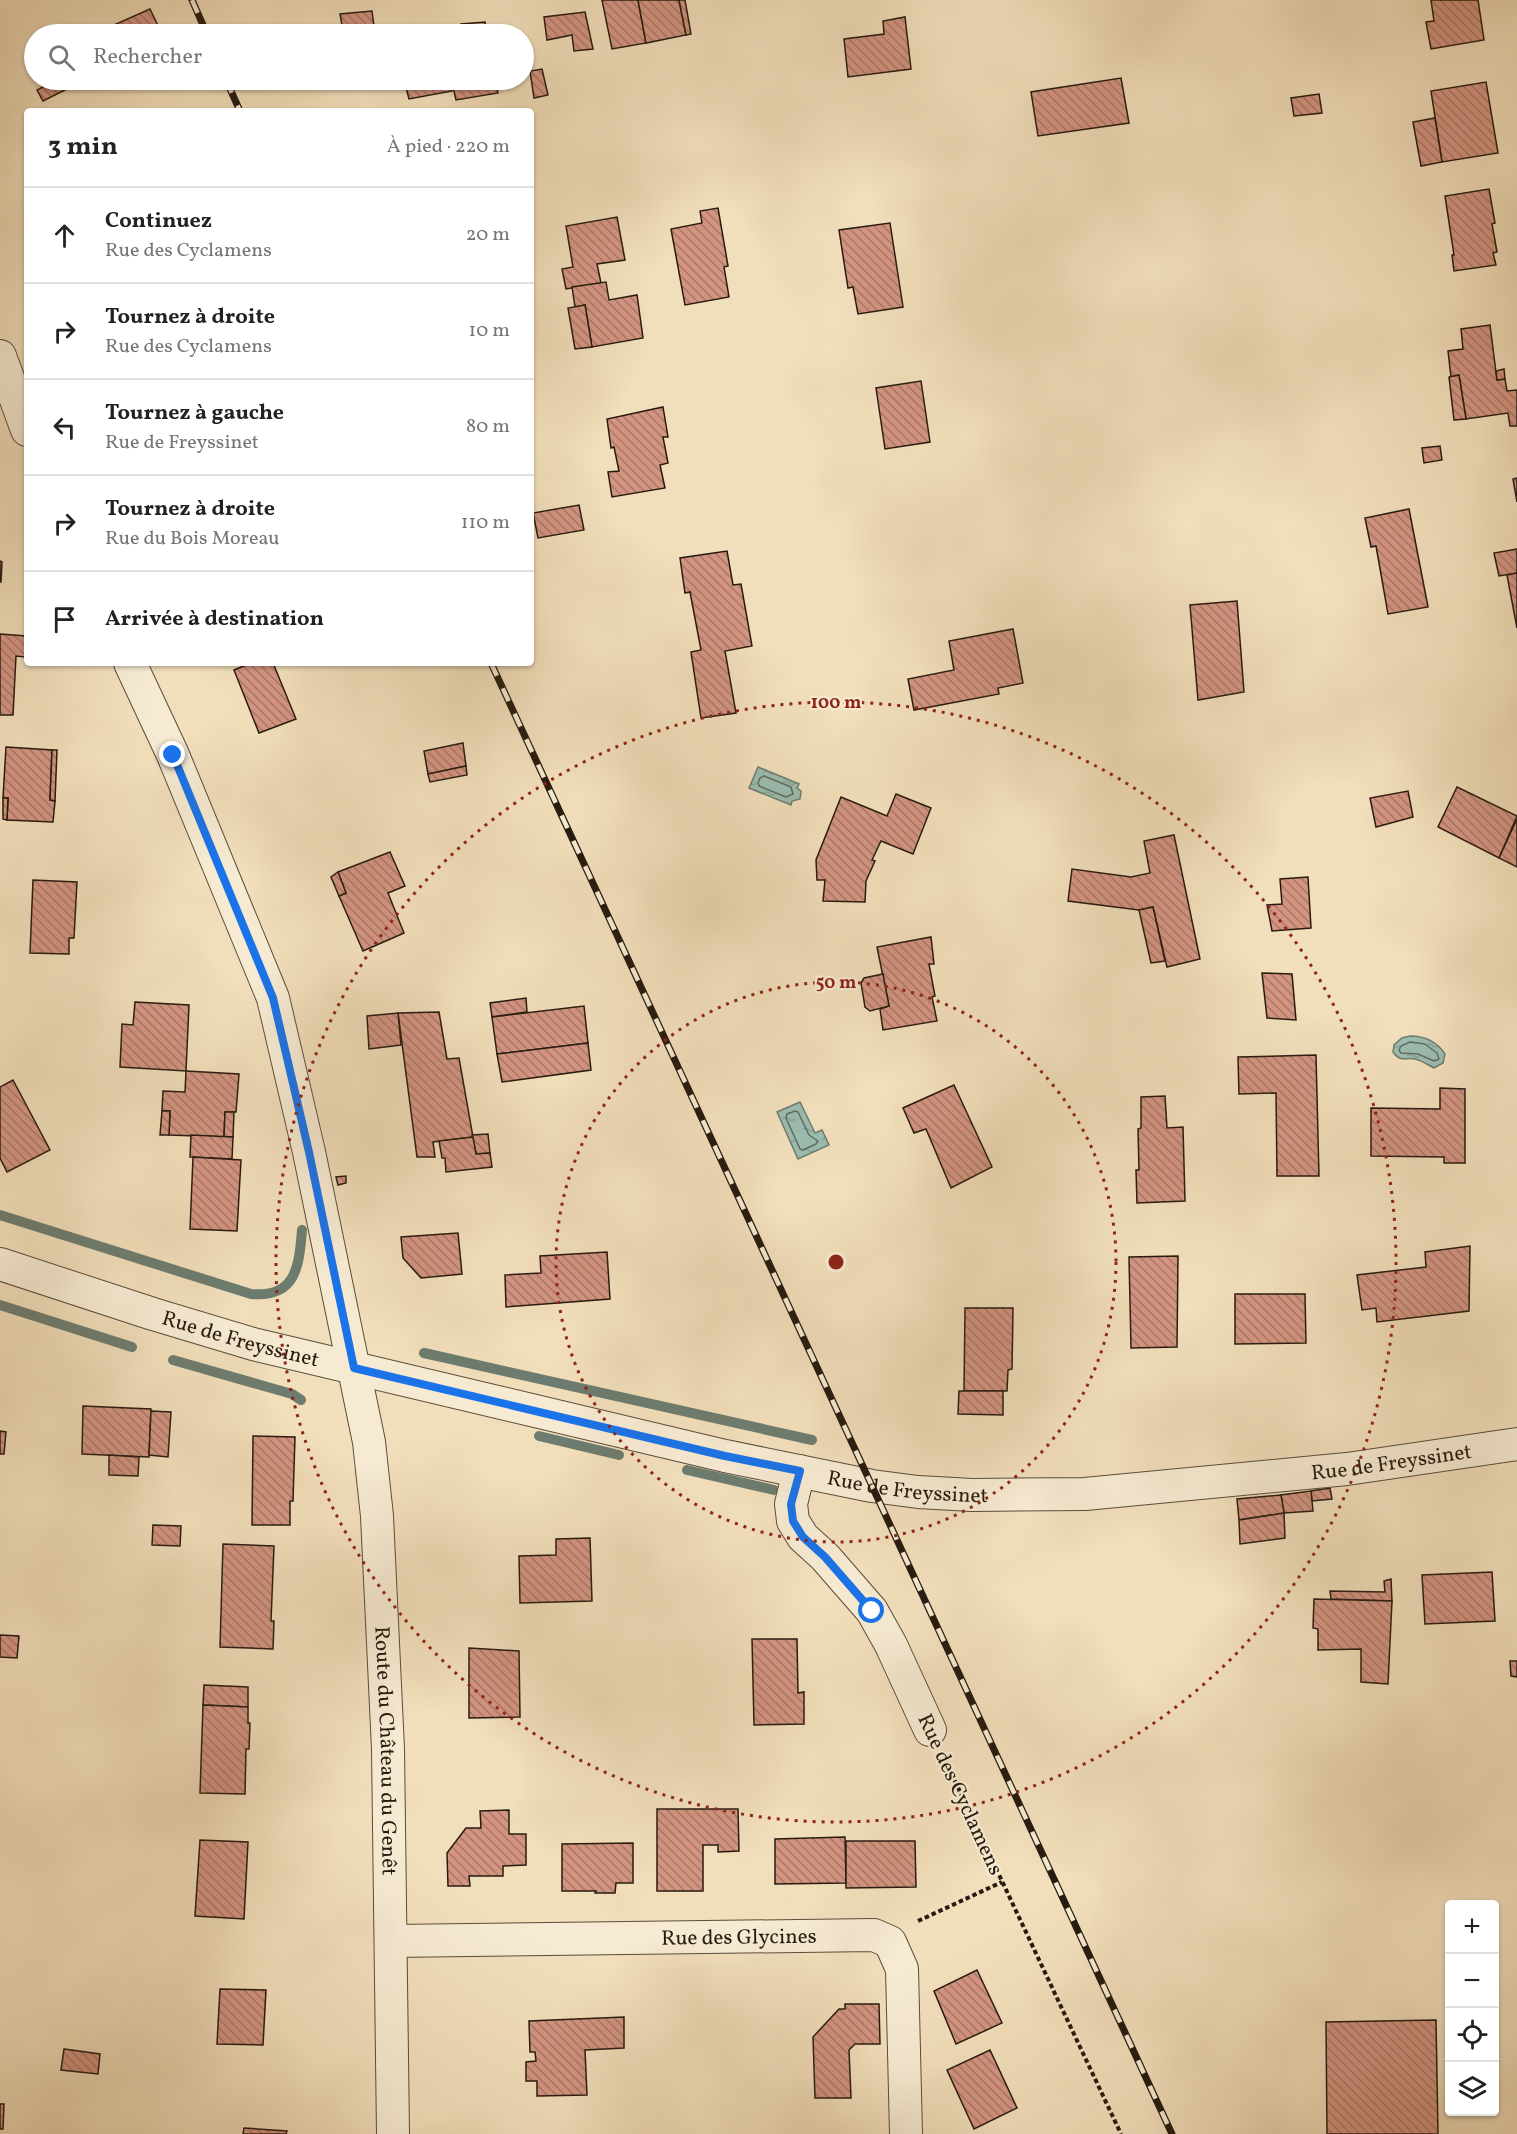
<!DOCTYPE html>
<html lang="fr">
<meta charset="utf-8">
<style>
:root{--surface:#fff;--page:#f2f2f2;--text:#222;--muted:#767676;--line:#e0e0e0}
body{margin:0;font-family:Vollkorn,serif;background:var(--page);color:var(--text)}
.controls{position:absolute;right:18px;bottom:18px;display:grid;overflow:hidden;border-radius:6px;box-shadow:0 2px 4px #0004}
.controls button{width:54px;height:54px;display:grid;place-items:center;padding:0;border:0;border-bottom:2px solid var(--line);background:var(--surface);color:var(--text);font:30px sans-serif}
.stop{position:absolute;width:18px;height:18px;margin:-14px;border:4px solid #1a73e8;border-radius:50%;background:#fff}
.stop.end{background:#1a73e8;border-color:#fff;box-shadow:0 2px 6px #0008}
.list{margin:0;padding:0;list-style:none}
h2{display:flex;justify-content:space-between;align-items:center;height:78px;margin:0;padding:0 24px;font-size:26px}
h2 small{font-size:20px;font-weight:400;color:var(--muted)}
.list li{display:grid;grid-template-columns:39px 1fr auto;gap:18px;align-items:center;box-sizing:border-box;height:96px;padding:0 24px;border-top:2px solid var(--line)}
.list b{display:block;font-size:22px;white-space:nowrap}
.list p{margin:0;font-size:20px;white-space:nowrap;color:var(--muted)}
.list em{font-size:20px;font-style:normal;color:var(--muted)}
.icon{flex:none;width:33px;height:33px;fill:none;stroke:currentColor;stroke-width:2;stroke-linecap:round;stroke-linejoin:round}
.map{position:relative;flex:none;width:1517px;height:2134px;overflow:hidden}
.search{position:absolute;background:var(--surface);box-shadow:0 2px 4px #0004;left:24px;top:24px;width:510px;height:66px;display:flex;align-items:center;gap:15px;box-sizing:border-box;padding:0 21px;border-radius:33px;color:var(--muted);font-size:22px}
.panel{position:absolute;background:var(--surface);box-shadow:0 2px 4px #0004;left:24px;top:108px;width:510px;height:558px;border-radius:6px}
.map>svg:first-child{display:block}
.water{fill:url(#water-ripples);stroke:#6d7c6f;stroke-width:1.5}
.lines{fill:none;stroke-linecap:round;stroke-linejoin:round}
.shore{stroke:#616c60;stroke-width:1.5}
.stream{stroke:#6d7c6f;stroke-width:10}
.building{fill:url(#building-back-hatch);stroke:#271b10;stroke-width:1.5}
.street-casing{stroke:#5a4c3a;stroke-width:34}
.path{stroke:#271b10;stroke-width:4;stroke-dasharray:4.5 3;stroke-linecap:butt}
.street{stroke:#f6ead2;stroke-width:32}
.rail-casing{stroke:#271b10;stroke-width:7}
.rail{stroke:#f6ead2;stroke-width:4.5;stroke-dasharray:14;stroke-linecap:butt}
.route{stroke:#1a73e8;stroke-width:8}
.ring{fill:none;stroke:#8f2418;stroke-width:3;stroke-dasharray:3 6}
.labels{text-anchor:middle;stroke-width:4.5;stroke-linejoin:round;paint-order:stroke}
.street-label{font-size:21px;fill:#271b10;stroke:#f6ead2}
.centre{fill:#8f2418;stroke:#f6ead2;stroke-width:3}
.ring-label{font-size:18px;text-anchor:middle;font-weight:bold;fill:#8f2418;stroke:#f6ead2;stroke-width:4.5;stroke-linejoin:round;paint-order:stroke}
</style>
<div class="map">
<svg width="1517" height="2134" viewBox="0 0 1517 2134">
<defs>
<pattern id="water-ripples" width="26" height="14" patternUnits="userSpaceOnUse" patternTransform="scale(1.5)"><rect width="26" height="14" fill="#9bbcaf"/><path d="M2 4q2-2 4 0t4 0M15 11q2-2 4 0t4 0" fill="none" stroke="#86a196"/></pattern>
<pattern id="building-back-hatch" width="6" height="6" patternUnits="userSpaceOnUse" patternTransform="scale(1.5)"><rect width="6" height="6" fill="#d39481"/><path d="M-1 5l2 2M0 0l6 6M5-1l2 2" fill="none" stroke="#ab7868"/></pattern>
</defs>
<rect width="100%" height="100%" fill="#f1deba"/>
<filter id="stains"><feTurbulence type="fractalNoise" baseFrequency=".00333" numOctaves="4"/><feColorMatrix values="0 0 0 0 .2 0 0 0 0 .09 0 0 0 0 .02 0 0 0 .5 -.17"/></filter>
<radialGradient id="worn" r=".72"><stop offset=".6" stop-color="#630" stop-opacity="0"/><stop offset="1" stop-color="#630" stop-opacity=".3"/></radialGradient>
<g class="water">
<polygon points="758,767 799,784 797,788 801,791 800,799 792,801 791,805 749,788"/>
<path d="M1410,1036C1424,1036 1437,1042 1445,1054L1443,1063L1434,1068C1428,1065 1421,1060 1415,1059C1405,1057 1401,1063 1393,1052L1394,1045L1402,1038Z"/>
<polygon points="800,1102 815,1133 822,1130 829,1145 798,1159 777,1112"/>
</g>
<g class="lines">
<g class="shore">
<polygon points="764,776 791,787 793,794 786,797 759,786 758,783 760,778"/>
<polygon points="1410,1042 1425,1044 1437,1053 1439,1059 1434,1061 1418,1054 1401,1053 1399,1050 1401,1046"/>
<polygon points="795,1111 798,1112 809,1135 818,1141 816,1144 803,1150 800,1149 786,1118 787,1114"/>
</g>
<g class="stream">
<path d="M0,1215L251,1294C296,1298 299,1267 302,1230"/>
<polyline points="0,1305 132,1347"/>
<polyline points="424,1353 812,1440"/>
<polyline points="173,1360 292,1394 301,1400"/>
<polyline points="539,1436 619,1455"/>
<polyline points="687,1470 774,1490"/>
</g>
</g>
<g class="building">
<polygon points="602,0 638,0 646,43 612,49"/>
<polygon points="638,0 679,0 686,35 646,43"/>
<polygon points="679,0 685,0 691,34 686,35"/>
<polygon points="1431,0 1478,0 1484,40 1431,49 1426,22 1434,21"/>
<polygon points="150,9 162,34 110,34 107,28"/>
<polygon points="372,11 375,34 314,34 313,28 342,25 340,14"/>
<polygon points="585,12 593,49 574,51 572,35 547,40 544,17"/>
<polygon points="905,17 911,69 848,77 844,39 884,34 883,21"/>
<polygon points="485,22 487,34 463,34 461,24"/>
<polygon points="542,69 548,95 534,98 530,71"/>
<polygon points="1121,78 1129,123 1038,136 1031,92"/>
<polygon points="56,80 80,80 81,82 43,101 37,90"/>
<polygon points="404,80 493,80 451,87 452,91 409,99"/>
<polygon points="495,80 498,93 456,100 453,87"/>
<polygon points="1486,82 1498,153 1442,162 1431,91"/>
<polygon points="1319,94 1322,113 1294,116 1291,98"/>
<polygon points="1435,118 1442,162 1421,166 1413,122"/>
<polygon points="1489,189 1495,223 1492,224 1497,252 1493,253 1496,265 1454,271 1452,255 1454,255 1445,196"/>
<polygon points="718,208 728,266 724,267 729,297 685,305 671,229 702,223 700,211"/>
<polygon points="617,217 625,260 597,264 601,283 566,289 562,269 573,267 566,226"/>
<polygon points="890,223 903,307 858,314 853,287 848,288 839,230"/>
<polygon points="606,282 609,300 637,295 643,338 592,347 585,305 575,307 572,287"/>
<polygon points="585,305 592,347 575,349 568,308"/>
<polygon points="1490,325 1497,380 1505,379 1507,391 1517,390 1517,426 1510,426 1508,413 1466,419 1459,375 1451,377 1448,351 1463,349 1461,329"/>
<polygon points="1504,369 1505,379 1497,380 1496,371"/>
<polygon points="1459,375 1466,419 1454,420 1449,377"/>
<polygon points="921,381 930,442 885,449 876,388"/>
<polygon points="663,407 668,437 663,437 668,463 660,465 665,488 612,497 608,472 619,471 614,447 611,448 607,419"/>
<polygon points="1440,446 1442,460 1424,463 1422,448"/>
<polygon points="1517,478 1517,502 1513,479"/>
<polygon points="579,505 584,530 538,538 533,513"/>
<polygon points="1409,509 1428,607 1388,614 1376,546 1371,547 1365,518"/>
<polygon points="1517,549 1517,573 1499,576 1494,553"/>
<polygon points="727,551 733,585 741,584 752,646 725,651 736,713 701,718 691,652 701,650 690,592 685,593 680,558"/>
<polygon points="0,561 2,562 1,582 0,582"/>
<polygon points="1517,573 1517,628 1507,575"/>
<polygon points="1237,601 1244,692 1198,700 1190,605"/>
<polygon points="1013,629 1023,683 998,688 999,694 914,710 908,679 954,670 949,641"/>
<polygon points="0,634 26,636 25,657 16,656 13,715 0,715"/>
<polygon points="251,663 273,663 296,719 259,733 234,670"/>
<polygon points="463,743 466,766 428,774 424,751"/>
<polygon points="6,747 52,750 50,800 55,801 53,822 7,820 8,798 3,798"/>
<polygon points="52,750 57,750 55,801 50,800"/>
<polygon points="466,766 467,775 430,782 428,774"/>
<polygon points="1457,787 1517,816 1499,858 1438,827"/>
<polygon points="1408,791 1413,817 1376,827 1370,798"/>
<polygon points="896,794 931,808 913,854 881,841 872,860 875,861 866,881 865,902 823,901 825,880 817,880 816,860 841,797 887,816"/>
<polygon points="3,798 8,798 7,820 3,819"/>
<polygon points="1517,819 1517,867 1499,858"/>
<polygon points="1174,835 1200,959 1167,967 1153,907 1139,910 1068,901 1072,869 1131,877 1150,873 1144,841"/>
<polygon points="390,852 405,886 388,893 404,933 363,951 339,896 346,893 338,872"/>
<polygon points="338,872 346,893 339,896 331,877"/>
<polygon points="1308,877 1311,928 1272,931 1267,905 1282,904 1280,879"/>
<polygon points="33,880 77,882 74,938 69,938 69,954 30,953"/>
<polygon points="1153,907 1165,961 1151,963 1139,910"/>
<polygon points="931,937 934,964 929,964 935,996 932,997 937,1021 883,1030 880,1009 889,1006 877,947"/>
<polygon points="1262,973 1292,974 1296,1020 1267,1018"/>
<polygon points="883,974 889,1006 870,1011 865,1007 861,983 864,978"/>
<polygon points="526,998 527,1012 492,1017 490,1003"/>
<polygon points="135,1002 189,1005 186,1071 120,1067 122,1024 133,1025"/>
<polygon points="584,1006 588,1043 497,1054 492,1017"/>
<polygon points="439,1012 447,1059 459,1058 473,1137 433,1142 435,1157 417,1157 398,1013"/>
<polygon points="398,1013 401,1045 369,1049 367,1016"/>
<polygon points="588,1043 591,1070 502,1082 497,1054"/>
<polygon points="1316,1055 1319,1176 1277,1176 1276,1093 1239,1094 1238,1057"/>
<polygon points="186,1071 239,1074 236,1112 225,1112 224,1137 169,1135 170,1111 162,1111 163,1091 185,1092"/>
<polygon points="13,1080 50,1150 7,1172 0,1158 0,1087"/>
<polygon points="954,1085 992,1167 951,1188 926,1129 914,1133 903,1108"/>
<polygon points="1440,1088 1465,1089 1465,1163 1444,1163 1444,1157 1371,1156 1371,1108 1440,1109"/>
<polygon points="1165,1096 1167,1128 1183,1127 1185,1201 1137,1203 1136,1170 1139,1170 1138,1129 1141,1128 1141,1097"/>
<polygon points="162,1111 170,1111 169,1135 160,1135"/>
<polygon points="225,1112 234,1112 233,1137 224,1137"/>
<polygon points="488,1134 490,1153 476,1154 472,1135"/>
<polygon points="191,1135 233,1137 232,1159 190,1157"/>
<polygon points="473,1137 476,1154 490,1153 492,1167 446,1172 445,1158 442,1158 439,1141"/>
<polygon points="193,1157 241,1160 237,1231 190,1229"/>
<polygon points="346,1176 346,1183 338,1185 336,1177"/>
<polygon points="458,1233 462,1274 421,1278 403,1258 401,1237"/>
<polygon points="1470,1246 1469,1311 1377,1322 1376,1308 1362,1310 1357,1275 1426,1267 1425,1252"/>
<polygon points="607,1252 610,1299 506,1307 505,1275 541,1273 540,1256"/>
<polygon points="1178,1256 1177,1347 1131,1348 1129,1257"/>
<polygon points="1235,1294 1305,1294 1306,1343 1235,1344"/>
<polygon points="965,1308 1013,1308 1012,1369 1008,1370 1007,1391 964,1391"/>
<polygon points="959,1391 1003,1391 1003,1415 958,1414"/>
<polygon points="83,1406 151,1409 149,1457 82,1454"/>
<polygon points="151,1411 171,1412 168,1457 149,1455"/>
<polygon points="0,1431 6,1432 4,1454 0,1454"/>
<polygon points="253,1436 295,1437 293,1501 290,1501 290,1525 252,1525"/>
<polygon points="109,1455 139,1457 138,1476 109,1475"/>
<polygon points="1330,1488 1332,1499 1312,1501 1311,1491"/>
<polygon points="1311,1491 1313,1511 1284,1513 1281,1495"/>
<polygon points="1281,1495 1284,1513 1239,1520 1237,1499"/>
<polygon points="1284,1513 1285,1538 1240,1544 1239,1520"/>
<polygon points="153,1525 181,1526 180,1546 152,1545"/>
<polygon points="590,1538 592,1601 520,1603 519,1556 556,1555 556,1539"/>
<polygon points="223,1544 274,1546 271,1621 274,1621 273,1649 220,1647"/>
<polygon points="1492,1572 1495,1621 1425,1624 1422,1575"/>
<polygon points="1391,1579 1392,1601 1331,1599 1330,1591 1385,1592 1384,1581"/>
<polygon points="1314,1599 1392,1601 1388,1684 1361,1682 1361,1649 1318,1650 1318,1629 1313,1628"/>
<polygon points="0,1635 19,1636 17,1658 0,1657"/>
<polygon points="752,1639 797,1639 798,1693 804,1692 804,1724 754,1725"/>
<polygon points="469,1648 519,1651 520,1717 469,1718"/>
<polygon points="1510,1661 1517,1661 1517,1677 1511,1676"/>
<polygon points="204,1685 248,1687 248,1707 203,1705"/>
<polygon points="203,1705 248,1707 248,1723 250,1723 249,1749 246,1749 245,1794 200,1793"/>
<polygon points="657,1809 738,1809 739,1851 718,1852 718,1845 703,1845 703,1891 657,1891"/>
<polygon points="509,1810 509,1834 526,1834 526,1865 503,1866 503,1876 469,1876 470,1886 448,1886 447,1853 466,1828 481,1828 480,1811"/>
<polygon points="845,1837 846,1883 775,1884 775,1839"/>
<polygon points="200,1840 248,1842 244,1919 195,1916"/>
<polygon points="846,1841 915,1841 916,1887 846,1888"/>
<polygon points="633,1843 633,1883 616,1883 615,1893 595,1893 596,1891 562,1891 562,1844"/>
<polygon points="977,1970 1002,2023 956,2044 934,1991"/>
<polygon points="220,1989 266,1990 263,2045 217,2044"/>
<polygon points="845,2004 879,2004 880,2044 855,2044 849,2050 851,2098 815,2098 813,2037 839,2009 845,2009"/>
<polygon points="624,2017 624,2048 585,2050 587,2095 537,2096 537,2081 526,2081 526,2062 536,2061 535,2052 530,2052 529,2021"/>
<polygon points="1436,2020 1438,2134 1327,2134 1326,2022"/>
<polygon points="64,2049 100,2054 98,2074 61,2070"/>
<polygon points="990,2050 1017,2108 974,2129 947,2070"/>
<polygon points="0,2104 4,2104 3,2129 0,2129"/>
<polygon points="244,2128 287,2131 286,2134 243,2134"/>
</g>
<g class="lines">
<g class="street-casing">
<g id="street">
<polyline points="0,356 27,430"/>
<path id="s1" d="M130,663L173,755L273,998L309,1152L369,1442L377,1516L388,1749L393,2134"/>
<path id="s2" d="M0,1264L153,1314L253,1344L725,1456L872,1486L918,1492L972,1495L1085,1494L1347,1469L1517,1444"/>
<polyline points="799,1471 791,1504 793,1521 803,1537 825,1557 872,1611 891,1645 930,1730"/>
<path id="s3" d="M391,1941L874,1935L890,1942L902,1969L906,2134"/>
</g>
</g>
<g class="path">
<polyline points="945,1760 1121,2134"/>
<polyline points="918,1921 1002,1882"/>
</g>
<use href="#street" class="street"/>
<g class="rail-casing">
<g id="rail">
<polyline points="192,0 207,34"/>
<polyline points="226,80 240,111"/>
<polyline points="491,663 1172,2134"/>
</g>
</g>
<use href="#rail" class="rail"/>
</g>
<g class="lines">
<polyline class="route" points="173,755 273,998 309,1152 354,1368 725,1456 800,1471 791,1504 793,1521 803,1537 825,1557 872,1611"/>
</g>
<g class="ring">
<circle cx="836" cy="1262" r="280"/>
<circle cx="836" cy="1262" r="560"/>
</g>
<g class="labels">
<g class="street-label">
<text dy="7" stroke="none"><textPath href="#s2" startOffset="252">Rue de Freyssinet</textPath></text>
<text dy="7" stroke="none"><textPath href="#s2" startOffset="1422">Rue de Freyssinet</textPath></text>
<text dy="7" stroke="none"><textPath href="#s2" startOffset="936">Rue de Freyssinet</textPath></text>
<text dy="7" stroke="none"><textPath href="#s1" startOffset="1128">Route du Château du Genêt</textPath></text>
<text transform="translate(961 1794) rotate(65)" y="7">Rue des Cyclamens</text>
<text dy="7" stroke="none"><textPath href="#s3" startOffset="348">Rue des Glycines</textPath></text>
</g>
</g>
<circle cx="836" cy="1262" r="9" class="centre"/>
<g class="ring-label">
<text x="836" y="708">100 m</text>
<text x="836" y="988">50 m</text>
</g>
<rect width="100%" height="100%" filter="url(#stains)"/>
<rect width="100%" height="100%" fill="url(#worn)"/>
</svg>
<div class="controls">
<button>+</button>
<button>−</button>
<button><svg class="icon" aria-label="locate" viewBox="0 0 24 24"><circle cx="12" cy="12" r="6"/><path d="M12 2v4M12 18v4M2 12h4M18 12h4"/></svg></button>
<button><svg class="icon" aria-label="layers" viewBox="0 0 24 24"><path d="M12 4l9 5-9 5-9-5zM3 14l9 5 9-5"/></svg></button>
</div>
<div class="stop" style="left:872px;top:1611px"></div>
<div class="stop end" style="left:173px;top:755px"></div>
<div class="search"><svg class="icon" aria-label="search" viewBox="0 0 24 24"><circle cx="10" cy="10" r="6"/><path d="M15 15l6 6"/></svg>Rechercher</div>
<section class="panel">
<h2>3 min<small>À pied · 220 m</small></h2>
<ul class="list">
<li><svg class="icon" aria-label="ahead" viewBox="0 0 24 24"><path d="M12 20V5M6 11l6-6 6 6"/></svg><div><b>Continuez</b><p>Rue des Cyclamens</p></div><em>20 m</em></li>
<li><svg class="icon" aria-label="right" viewBox="0 0 24 24"><path d="M7 20v-9h11M14 6l5 5-5 5"/></svg><div><b>Tournez à droite</b><p>Rue des Cyclamens</p></div><em>10 m</em></li>
<li><svg class="icon" aria-label="left" viewBox="0 0 24 24"><path d="M17 20v-9H6M10 6l-5 5 5 5"/></svg><div><b>Tournez à gauche</b><p>Rue de Freyssinet</p></div><em>80 m</em></li>
<li><svg class="icon" aria-label="right" viewBox="0 0 24 24"><path d="M7 20v-9h11M14 6l5 5-5 5"/></svg><div><b>Tournez à droite</b><p>Rue du Bois Moreau</p></div><em>110 m</em></li>
<li><svg class="icon" aria-label="arrive" viewBox="0 0 24 24"><path d="M6 21V4h12l-3 4 3 4H6"/></svg><div><b>Arrivée à destination</b></div></li>
</ul>
</section>
</div>
